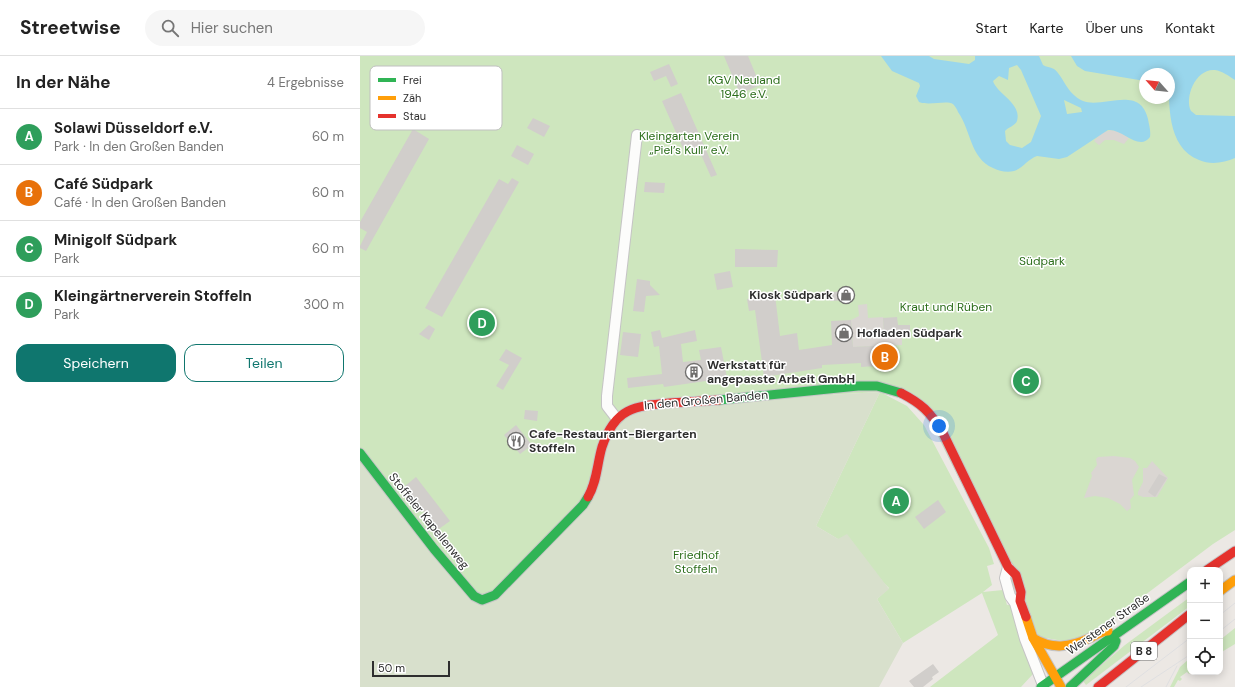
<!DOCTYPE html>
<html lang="de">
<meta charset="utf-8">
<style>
:root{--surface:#fff;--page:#f6f6f6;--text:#222;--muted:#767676;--line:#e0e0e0;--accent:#0f766e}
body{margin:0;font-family:"DM Sans",sans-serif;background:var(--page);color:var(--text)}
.controls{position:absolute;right:12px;bottom:12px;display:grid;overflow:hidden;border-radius:8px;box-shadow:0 2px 10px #0003}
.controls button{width:36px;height:36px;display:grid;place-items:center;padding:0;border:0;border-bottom:1px solid var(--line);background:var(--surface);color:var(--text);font:20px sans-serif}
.compass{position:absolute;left:779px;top:12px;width:36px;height:36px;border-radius:50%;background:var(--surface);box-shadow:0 2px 10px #0003;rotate:297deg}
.scale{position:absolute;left:12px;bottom:10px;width:78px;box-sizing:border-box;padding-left:4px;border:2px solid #2e2e2e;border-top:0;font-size:11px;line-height:14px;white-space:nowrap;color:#2e2e2e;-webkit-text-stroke:3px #fff;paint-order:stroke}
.you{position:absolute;left:579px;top:370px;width:14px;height:14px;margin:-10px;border:3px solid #fff;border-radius:50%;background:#1a73e8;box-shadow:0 0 0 6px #1a73e833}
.badge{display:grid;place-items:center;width:26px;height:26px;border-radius:50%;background:var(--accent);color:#fff;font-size:13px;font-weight:700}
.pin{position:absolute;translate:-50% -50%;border:2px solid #fff;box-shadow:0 1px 4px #0006}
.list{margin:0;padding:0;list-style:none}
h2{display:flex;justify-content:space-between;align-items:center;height:52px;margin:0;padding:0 16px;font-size:17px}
h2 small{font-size:13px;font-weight:400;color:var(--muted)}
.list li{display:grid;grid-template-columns:26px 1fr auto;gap:12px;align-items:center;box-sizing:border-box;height:56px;padding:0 16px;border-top:1px solid var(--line)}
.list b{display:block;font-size:15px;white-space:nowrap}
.list p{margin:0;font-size:13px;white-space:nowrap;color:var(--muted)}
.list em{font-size:13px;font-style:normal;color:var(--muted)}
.actions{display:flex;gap:8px;padding:12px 16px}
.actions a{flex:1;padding:9px 0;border:1px solid var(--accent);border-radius:12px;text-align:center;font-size:14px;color:var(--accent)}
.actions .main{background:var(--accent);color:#fff}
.icon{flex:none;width:22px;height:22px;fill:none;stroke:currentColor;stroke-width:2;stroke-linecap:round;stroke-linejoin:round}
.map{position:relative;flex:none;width:875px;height:631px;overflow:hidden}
header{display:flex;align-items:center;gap:24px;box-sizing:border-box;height:56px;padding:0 20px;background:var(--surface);border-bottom:1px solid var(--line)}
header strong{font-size:19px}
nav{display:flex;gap:22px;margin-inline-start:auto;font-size:14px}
.search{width:280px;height:36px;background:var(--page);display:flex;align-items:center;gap:10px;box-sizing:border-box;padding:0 14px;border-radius:22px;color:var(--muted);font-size:15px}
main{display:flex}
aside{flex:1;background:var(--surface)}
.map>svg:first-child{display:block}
.green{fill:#cee6be;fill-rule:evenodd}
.cemetery{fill:#d8e0cc}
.plaza{fill:#dad6d2}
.water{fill:#99d6ec;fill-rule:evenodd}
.building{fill:#d1cecb}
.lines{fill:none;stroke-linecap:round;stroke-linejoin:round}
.street-casing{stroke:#c5c4c5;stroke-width:12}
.fast-casing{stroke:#c5c4c5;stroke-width:11}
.slow-casing{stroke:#c5c4c5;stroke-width:11}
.jam-casing{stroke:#c5c4c5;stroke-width:11}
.street{stroke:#fcfcfb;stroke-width:10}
.fast{stroke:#30b455;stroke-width:9}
.slow{stroke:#ff9f0a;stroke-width:9}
.jam{stroke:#e5322d;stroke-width:9}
.tram{stroke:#dfdfe1;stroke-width:1}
.labels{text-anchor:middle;stroke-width:3;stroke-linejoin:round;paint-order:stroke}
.shield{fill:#fff;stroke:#6d6d6d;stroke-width:1}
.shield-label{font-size:11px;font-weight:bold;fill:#2e2e2e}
.park-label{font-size:12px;fill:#2c6e1b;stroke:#fff}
.poi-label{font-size:12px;font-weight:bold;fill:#2e2e2e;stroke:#fff;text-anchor:start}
.street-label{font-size:12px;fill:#2e2e2e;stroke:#fff}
.key{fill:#fff;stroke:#c0c0c0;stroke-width:1}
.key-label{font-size:11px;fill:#2e2e2e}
</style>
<header>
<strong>Streetwise</strong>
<div class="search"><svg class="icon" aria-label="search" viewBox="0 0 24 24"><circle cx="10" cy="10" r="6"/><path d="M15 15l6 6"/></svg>Hier suchen</div>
<nav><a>Start</a><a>Karte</a><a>Über uns</a><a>Kontakt</a></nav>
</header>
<main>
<aside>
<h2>In der Nähe<small>4 Ergebnisse</small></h2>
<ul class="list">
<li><span class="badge" style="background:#2e9e5b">A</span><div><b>Solawi Düsseldorf e.V.</b><p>Park · In den Großen Banden</p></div><em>60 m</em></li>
<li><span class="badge" style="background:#e8710a">B</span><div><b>Café Südpark</b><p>Café · In den Großen Banden</p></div><em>60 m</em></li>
<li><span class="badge" style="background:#2e9e5b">C</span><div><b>Minigolf Südpark</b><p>Park</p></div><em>60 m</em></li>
<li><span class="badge" style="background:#2e9e5b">D</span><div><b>Kleingärtnerverein Stoffeln</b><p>Park</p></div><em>300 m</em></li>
</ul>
<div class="actions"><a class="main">Speichern</a><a>Teilen</a></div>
</aside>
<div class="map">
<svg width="875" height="631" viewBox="0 0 875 631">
<rect width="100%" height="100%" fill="#ece8e4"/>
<g class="green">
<path d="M0,0H875V474L853,488L741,572L710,586L679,581L568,361L545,343L524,338L547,350L564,369L629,492L634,508L627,510L632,529L623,536L643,534L647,549L653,548L662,584L673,618L661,631H570L638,579L622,537L543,587L517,543L529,532L478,483L456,470L520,336L283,349L231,437L134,540H114L0,398ZM785,18H809V42H785Z"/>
<polygon points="830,541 830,550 726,629 723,625 765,589"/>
<polygon points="875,572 875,588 860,597 860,584"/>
<polygon points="830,602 830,616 831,616 829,618 827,616 820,621 822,623 820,625 818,624 814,631 810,631 820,611"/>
</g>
<polygon class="cemetery" points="520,336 456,470 478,483 487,478 529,533 517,543 543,587 519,631 0,631 0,398 114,540 134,540 224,450 244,383 282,349"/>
<g class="plaza">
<polygon points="751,74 760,76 769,82 764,88 754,84 745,84 739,89 734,85 741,77"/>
<polygon points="507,248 508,262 523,261 524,276 542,278 542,289 493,291 491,264 499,260 498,249"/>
<polygon points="754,400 770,402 775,405 779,411 772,424 774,439 770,444 771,452 767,455 760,448 748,442 735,440 724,442 732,420 731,417 737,409 736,403 738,401"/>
<polygon points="792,405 808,422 797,441 783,441 778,439 778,436 783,426 783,412 787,412"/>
</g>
<g class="water">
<path d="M521,0H569L574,3L609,8L615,4V0H679L683,9C686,11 690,11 694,13C704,21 706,37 723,45C743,53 780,28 788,63C789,69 791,75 790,81C779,96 762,72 748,74L707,101L699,103L677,100C668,103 663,112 654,115C647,117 639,115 633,112C610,102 611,74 598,56C597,53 595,50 593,48C586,44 569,50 559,46L556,40L560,30L559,27L532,15ZM657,9L661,14L681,60L671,86L662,92L650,89L646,85L645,75C648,71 655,70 657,65C662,47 637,38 633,25L639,20L648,24L649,12ZM704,44L721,52L722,56L707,58Z"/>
<path d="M711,0H875V24C869,20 862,15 855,14C836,12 824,41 831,55L836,59L875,60V102C864,107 850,109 839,104C806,91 809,46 809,18H785V25L725,15L717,10Z"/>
</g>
<g class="building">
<polygon points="364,0 388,0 400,29 380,38"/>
<polygon points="309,8 318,28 311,31 306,20 294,25 290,16"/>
<polygon points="321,37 357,119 351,121 339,94 326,99 302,45"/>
<polygon points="173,62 190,70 184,81 167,72"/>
<polygon points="53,73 69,83 6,195 0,192 0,190 7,176 0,172 0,166"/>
<polygon points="157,89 174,98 168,109 151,100"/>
<polygon points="152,122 159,126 82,261 65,252 139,123 148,128"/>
<polygon points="285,126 305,127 304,137 284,136"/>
<polygon points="375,193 418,194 417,211 375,211"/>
<polygon points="370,215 373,231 357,234 354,218"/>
<polygon points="277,223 290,225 290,229 300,239 286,240 284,256 273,255"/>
<polygon points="490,235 490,244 470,245 470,236"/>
<polygon points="415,239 420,280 437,277 439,294 472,289 471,265 491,264 493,291 532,289 533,309 501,311 501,307 462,309 462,312 404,321 395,254 389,255 387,243"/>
<polygon points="537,261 538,269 550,269 550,277 524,279 523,262"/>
<polygon points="69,269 75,273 69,284 59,278"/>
<polygon points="300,274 302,282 335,274 337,285 321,288 323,306 341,304 339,294 361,291 367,322 304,331 303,328 268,332 267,322 302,318 299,290 294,291 291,276"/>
<polygon points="263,276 281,278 278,301 260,299"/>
<polygon points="146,293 162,302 143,334 136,330 149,309 139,304"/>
<polygon points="165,354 178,355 177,365 164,363"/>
<polygon points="156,369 172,389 160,398 144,379"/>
<polygon points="799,418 807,422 795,441 788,436"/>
<polygon points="56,421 90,465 76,475 62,453 57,457 44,440 49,435 45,430"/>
<polygon points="578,444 586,456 564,473 555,461"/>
<polygon points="573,608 579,616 572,621 573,623 563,631 554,631 549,625"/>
</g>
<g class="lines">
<g class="street-casing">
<g id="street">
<polyline points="257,363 247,350 247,340 277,79"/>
<polyline points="648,511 645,522 650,540 655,547 665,583 683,629"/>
</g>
</g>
<g class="fast-casing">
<g id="fast">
<polyline points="359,344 498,330 517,330 541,337"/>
<polyline points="0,397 74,493 114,540 122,544 135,539 223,449 228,441"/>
<polyline points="681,631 830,526"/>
<polyline points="710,631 754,590 756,585"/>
</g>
</g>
<g class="slow-casing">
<g id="slow">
<polyline points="860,535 875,524"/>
<polyline points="666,561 673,582 701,631"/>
<path d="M673,582C692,594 710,591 730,582C736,579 742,575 748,575"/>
</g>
</g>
<g class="jam-casing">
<g id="jam">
<path d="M541,337C562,348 569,355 582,375L648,511L656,519L661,536L660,545L666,561"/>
<path d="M228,441C237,426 237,408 242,391C255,352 274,350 310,347C327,346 343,345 359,344"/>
<polyline points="847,514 875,495"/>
<polyline points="738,631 830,558"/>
</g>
</g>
<use href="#street" class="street"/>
<use href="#fast" class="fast"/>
<use href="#slow" class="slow"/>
<use href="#jam" class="jam"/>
<g class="tram">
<polyline points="860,559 875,547"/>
<polyline points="860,575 875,563"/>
<polyline points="766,631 830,582"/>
<polyline points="781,631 828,600"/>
<polyline points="806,631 817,610"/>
</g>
</g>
<defs>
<g id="shop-ring" transform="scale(0.9)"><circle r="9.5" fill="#fff" stroke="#706f6e" stroke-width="1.5"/><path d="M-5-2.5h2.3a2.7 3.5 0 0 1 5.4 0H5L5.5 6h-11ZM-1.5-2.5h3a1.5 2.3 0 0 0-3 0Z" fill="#706f6e"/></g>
<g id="building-ring" transform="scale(0.9)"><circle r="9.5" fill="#fff" stroke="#706f6e" stroke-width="1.5"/><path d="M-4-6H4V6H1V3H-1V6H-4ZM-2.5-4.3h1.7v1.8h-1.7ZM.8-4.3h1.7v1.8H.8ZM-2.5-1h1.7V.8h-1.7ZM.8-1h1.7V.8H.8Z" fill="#706f6e"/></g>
<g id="restaurant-ring" transform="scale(0.9)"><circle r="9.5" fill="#fff" stroke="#706f6e" stroke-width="1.5"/><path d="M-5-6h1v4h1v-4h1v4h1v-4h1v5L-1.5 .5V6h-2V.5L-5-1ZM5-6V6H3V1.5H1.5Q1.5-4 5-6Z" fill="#706f6e"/></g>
</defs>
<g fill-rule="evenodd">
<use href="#shop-ring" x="486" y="239"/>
<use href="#shop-ring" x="484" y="277"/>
<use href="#building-ring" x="334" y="316"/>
<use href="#restaurant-ring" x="156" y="385"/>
</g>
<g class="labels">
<rect class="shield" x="771" y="586" width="26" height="18" rx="3"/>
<g class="shield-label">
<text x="784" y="599">B 8</text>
</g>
<g class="park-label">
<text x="384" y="28">KGV Neuland<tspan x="384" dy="14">1946 e.V.</tspan></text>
<text x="329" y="84">Kleingarten Verein<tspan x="329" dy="14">„Piel’s Kull“ e.V.</tspan></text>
<text x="682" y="209">Südpark</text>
<text x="586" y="255">Kraut und Rüben</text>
<text x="336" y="503">Friedhof<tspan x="336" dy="14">Stoffeln</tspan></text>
</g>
<g class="poi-label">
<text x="473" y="243" text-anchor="end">Kiosk Südpark</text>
<text x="497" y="281">Hofladen Südpark</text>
<text x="347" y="313">Werkstatt für<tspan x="347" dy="14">angepasste Arbeit GmbH</tspan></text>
<text x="169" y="382">Cafe-Restaurant-Biergarten<tspan x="169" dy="14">Stoffeln</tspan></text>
</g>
<g class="street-label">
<text transform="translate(346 344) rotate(-5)" y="4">In den Großen Banden</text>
<text transform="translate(69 465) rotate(51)" y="4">Stoffeler Kapellenweg</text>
<text transform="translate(748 568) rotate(-35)" y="4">Werstener Straße</text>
</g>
</g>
<rect x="10" y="10" width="132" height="64" rx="6" class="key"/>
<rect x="18" y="22" width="18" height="4" fill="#30b455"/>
<rect x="18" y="40" width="18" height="4" fill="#ff9f0a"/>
<rect x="18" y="58" width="18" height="4" fill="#e5322d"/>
<g class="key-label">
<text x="43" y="28">Frei</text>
<text x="43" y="46">Zäh</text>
<text x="43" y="64">Stau</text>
</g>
</svg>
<div class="controls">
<button>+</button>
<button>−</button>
<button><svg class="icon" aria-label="locate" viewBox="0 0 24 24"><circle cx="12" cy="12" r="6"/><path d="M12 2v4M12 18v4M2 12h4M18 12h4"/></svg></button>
</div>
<svg class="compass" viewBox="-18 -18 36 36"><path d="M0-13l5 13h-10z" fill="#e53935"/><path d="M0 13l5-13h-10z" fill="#767676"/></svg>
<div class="scale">50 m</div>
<div class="you"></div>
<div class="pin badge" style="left:536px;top:445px;background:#2e9e5b">A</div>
<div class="pin badge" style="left:525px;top:301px;background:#e8710a">B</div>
<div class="pin badge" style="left:666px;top:325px;background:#2e9e5b">C</div>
<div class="pin badge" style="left:122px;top:267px;background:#2e9e5b">D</div>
</div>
</main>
